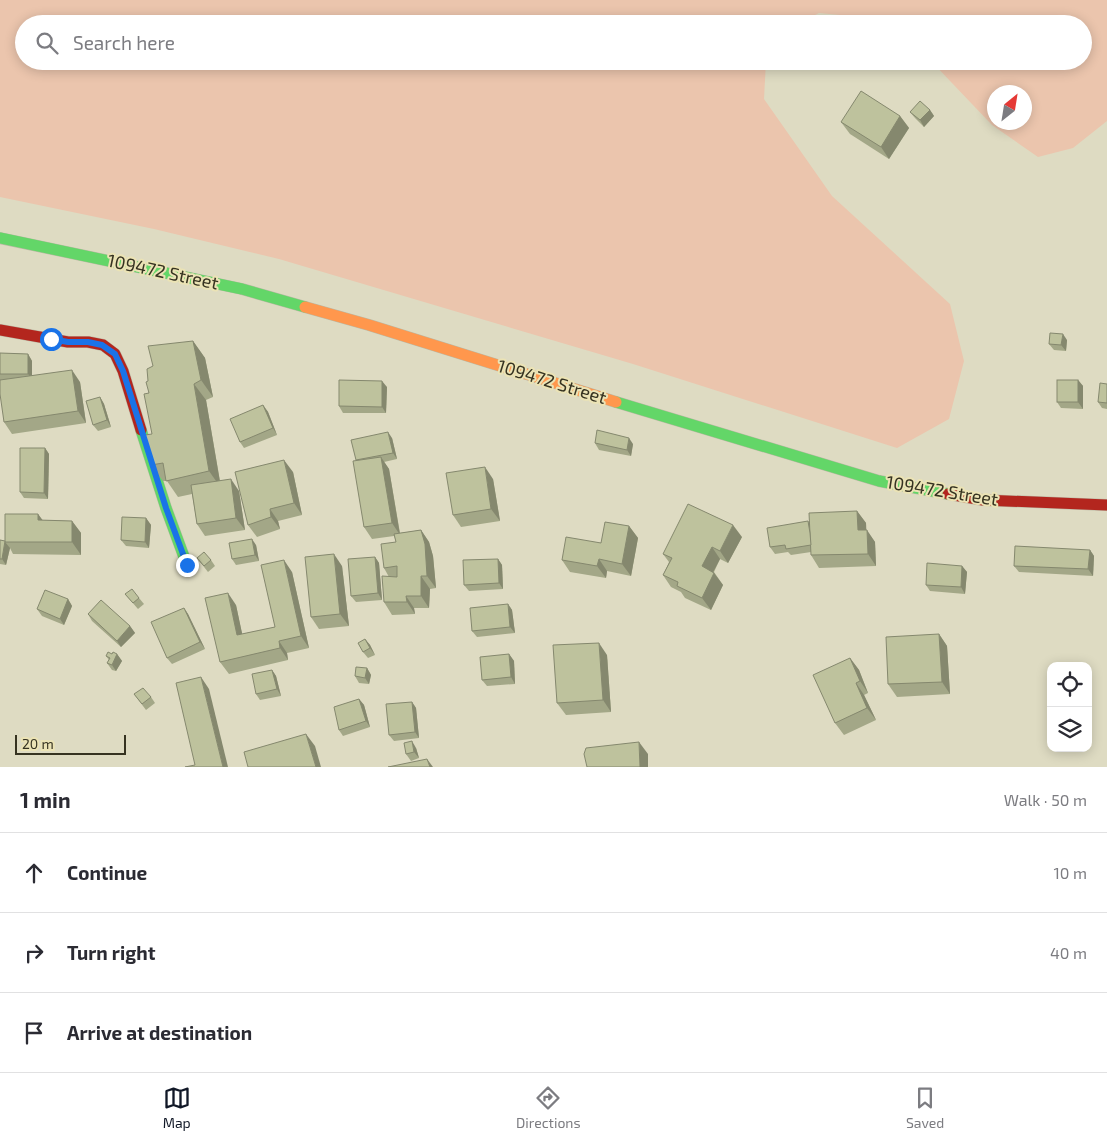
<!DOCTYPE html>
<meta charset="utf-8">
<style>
:root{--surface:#fff;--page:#f7f7f7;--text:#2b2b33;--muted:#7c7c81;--line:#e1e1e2;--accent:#111827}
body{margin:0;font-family:"Exo 2",sans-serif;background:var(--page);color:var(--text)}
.controls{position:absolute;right:15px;bottom:15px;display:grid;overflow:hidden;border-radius:10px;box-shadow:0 2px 12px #0003}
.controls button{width:45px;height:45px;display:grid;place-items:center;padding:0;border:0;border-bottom:1px solid var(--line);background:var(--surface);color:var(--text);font:25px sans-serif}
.compass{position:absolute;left:987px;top:85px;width:45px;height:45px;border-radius:50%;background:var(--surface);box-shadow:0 2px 12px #0003;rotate:30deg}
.scale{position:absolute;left:15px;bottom:12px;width:111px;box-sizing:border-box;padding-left:5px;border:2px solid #363321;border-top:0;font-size:14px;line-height:18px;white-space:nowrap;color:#363321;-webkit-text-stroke:4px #ebe3b5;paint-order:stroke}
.stop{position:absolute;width:15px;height:15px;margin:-11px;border:4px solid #1a73e8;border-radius:50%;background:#fff}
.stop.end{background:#1a73e8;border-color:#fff;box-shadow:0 1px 5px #0008}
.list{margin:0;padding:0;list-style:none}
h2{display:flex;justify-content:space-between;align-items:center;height:65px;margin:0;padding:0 20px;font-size:21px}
h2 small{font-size:16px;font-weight:400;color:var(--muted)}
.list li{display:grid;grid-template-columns:32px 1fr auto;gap:15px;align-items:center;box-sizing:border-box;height:80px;padding:0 20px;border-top:1px solid var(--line)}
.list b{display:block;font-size:19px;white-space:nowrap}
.list em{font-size:16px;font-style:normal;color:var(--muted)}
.icon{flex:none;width:28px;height:28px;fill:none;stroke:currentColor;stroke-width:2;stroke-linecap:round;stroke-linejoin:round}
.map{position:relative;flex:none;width:1107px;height:767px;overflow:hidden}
.search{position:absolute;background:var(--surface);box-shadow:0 2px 12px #0003;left:15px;right:15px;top:15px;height:55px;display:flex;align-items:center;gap:12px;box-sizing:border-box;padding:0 18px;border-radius:28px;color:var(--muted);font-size:19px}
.sheet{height:305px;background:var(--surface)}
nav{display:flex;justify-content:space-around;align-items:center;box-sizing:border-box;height:70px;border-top:1px solid var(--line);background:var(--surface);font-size:14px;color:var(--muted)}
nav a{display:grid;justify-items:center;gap:2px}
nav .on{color:var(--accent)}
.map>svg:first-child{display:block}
.grass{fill:#ebc5ad;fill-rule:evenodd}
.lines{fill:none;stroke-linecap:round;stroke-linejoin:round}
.fast-casing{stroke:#bab8a4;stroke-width:12}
.slow-casing{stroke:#bab8a4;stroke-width:12}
.jam-casing{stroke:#bab8a4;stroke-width:12}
.fast{stroke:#63d668;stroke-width:11}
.slow{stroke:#ff974d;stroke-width:11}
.jam{stroke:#b3261e;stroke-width:11}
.wall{fill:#a3a787}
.shaded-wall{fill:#85886e}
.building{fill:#bec29d;stroke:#85886e}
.route{stroke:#1a73e8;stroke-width:6}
.labels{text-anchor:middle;stroke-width:4;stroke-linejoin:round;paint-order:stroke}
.street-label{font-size:18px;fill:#363321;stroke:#ebe3b5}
</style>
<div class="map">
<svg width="1107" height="767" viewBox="0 0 1107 767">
<rect width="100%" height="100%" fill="#dedbc2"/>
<path class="grass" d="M0,0H1107V121L1073,148L1038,157L992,125L931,61H1083V24H865L840,15L819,13L798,24H24V61H766L764,99L832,196L950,304L964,361L949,419L897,448L633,364L279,259L154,229L0,197ZM994,92H1024V122H994Z"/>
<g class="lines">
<g class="fast-casing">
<g id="fast">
<polyline points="0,238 242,289 305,307"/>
<polyline points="616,402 879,481 948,494"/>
<polyline points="141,430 166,508 187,565"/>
</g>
</g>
<g class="slow-casing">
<polyline id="slow" points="305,307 369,325 616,402"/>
</g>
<g class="jam-casing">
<g id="jam">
<polyline points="0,330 68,342 88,342 103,345 115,354 123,371 141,430"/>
<polyline points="948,494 983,500 1107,505"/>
</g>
</g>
<use href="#fast" class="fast"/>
<use href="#slow" class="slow"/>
<use href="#jam" class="jam"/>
</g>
<g class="wall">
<polygon points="930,110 934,116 924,127 915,118 910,112"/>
<polygon points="900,116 909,128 889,159 850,134 841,122"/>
<polygon points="1067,340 1066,351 1054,350 1049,344"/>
<polygon points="193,341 205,358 213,397 206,400 220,481 239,491 245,530 205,536 197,524 192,494 178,497 167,481 163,481 151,465 152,434 148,381"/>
<polygon points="0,353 28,354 32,361 32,375 80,382 86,423 12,434 4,422 0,380"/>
<polygon points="1078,380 1083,386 1083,409 1061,408 1057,402"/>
<polygon points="1107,384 1107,409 1102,408 1098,402"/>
<polygon points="387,387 386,413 343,413 339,406"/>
<polygon points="100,397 104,404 111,427 98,431 93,425"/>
<polygon points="263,405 268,412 277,435 244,448 240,442"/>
<polygon points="392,438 397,459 384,462 389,469 400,533 421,530 429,542 433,556 436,588 430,589 429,608 414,608 415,614 392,615 384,602 389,577 384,568 396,542 394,536 372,539 364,527 356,460"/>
<polygon points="595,443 633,444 631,456 599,450"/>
<polygon points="45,448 49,454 48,499 24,498 20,492"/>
<polygon points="293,472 302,515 278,521 280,529 257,537 248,525"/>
<polygon points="493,479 500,521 461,527 453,515"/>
<polygon points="857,511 866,523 866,530 875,542 876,566 819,568 811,555 811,552 791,555 788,552 775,554 770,547 808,521 810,523"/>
<polygon points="38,514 42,520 72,521 81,533 81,555 13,554 10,548 6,565 0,564 0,540 5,541"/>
<polygon points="146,518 151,525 149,548 126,546 121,540"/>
<polygon points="629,526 638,538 631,576 607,571 606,578 570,572 562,560 601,543"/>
<polygon points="742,537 728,563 720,559 714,572 723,585 711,610 685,598 681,592 671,587 663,575 669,562 663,554"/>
<polygon points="256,545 259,561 236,565 232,559"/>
<polygon points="1090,550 1094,556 1093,576 1019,572 1014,566"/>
<polygon points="375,557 379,563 382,600 356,602 351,596"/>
<polygon points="197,558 211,560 215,566 208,572"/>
<polygon points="498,559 502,565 503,589 469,591 464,585"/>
<polygon points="342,566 349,626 319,629 311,617"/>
<polygon points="962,566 967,572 965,594 930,591 926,585"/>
<polygon points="292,572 309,648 287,653 288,660 229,674 220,662 236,605 242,634 275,627"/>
<polygon points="125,594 139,598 144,604 138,609"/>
<polygon points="68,599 72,606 64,625 42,616 37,609"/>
<polygon points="508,604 512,610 515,633 477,637 472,631"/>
<polygon points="184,608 188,614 205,649 172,664 167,658"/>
<polygon points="88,614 130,626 135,633 121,647 92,621"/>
<polygon points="939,634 947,646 950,694 897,697 888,684"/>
<polygon points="365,639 370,645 375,655 368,658 363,652"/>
<polygon points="112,654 117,654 122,661 116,671 112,670 107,663 109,660 106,656"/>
<polygon points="509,654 514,661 515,684 487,686 482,680"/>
<polygon points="607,655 611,712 566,715 557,703"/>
<polygon points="850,658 859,670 868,693 864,695 876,720 844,735 835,723"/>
<polygon points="367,668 371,675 369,684 359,683 355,676"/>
<polygon points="272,670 276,676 281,696 260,700 256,694"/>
<polygon points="134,694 151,697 155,703 146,710"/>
<polygon points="359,699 364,705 370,727 343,736 339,730"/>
<polygon points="412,702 416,708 419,738 394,741 389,735"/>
<polygon points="416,748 419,758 411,761 406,754"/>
</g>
<g class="shaded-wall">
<polygon points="930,110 934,116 924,127 920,120"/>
<polygon points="900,116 909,128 889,159 881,147"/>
<polygon points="1063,334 1067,340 1066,351 1061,345"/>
<polygon points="193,341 205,358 213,397 201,380"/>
<polygon points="28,354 32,361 32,380 28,374"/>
<polygon points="72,370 80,382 86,423 78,411"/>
<polygon points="1078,380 1083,386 1083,409 1078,402"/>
<polygon points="382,381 387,387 386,413 382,407"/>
<polygon points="194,384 206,400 221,488 209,471"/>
<polygon points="100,397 104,404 111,427 107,420"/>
<polygon points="263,405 268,412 277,435 273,428"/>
<polygon points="388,432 392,438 397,459 393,453"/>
<polygon points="629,438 633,444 631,456 627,450"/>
<polygon points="45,448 49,454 48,499 44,493"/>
<polygon points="381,457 389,469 400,535 392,523"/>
<polygon points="284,460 293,472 302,515 294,503"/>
<polygon points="485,467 493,479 500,521 491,509"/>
<polygon points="231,479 239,491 245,530 236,518"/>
<polygon points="270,509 278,521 280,529 271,517"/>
<polygon points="857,511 866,523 867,542 858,530"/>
<polygon points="38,514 47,526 38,520"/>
<polygon points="146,518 151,525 149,548 145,542"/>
<polygon points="72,521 81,533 81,555 72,542"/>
<polygon points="733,525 742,537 728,563 720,551"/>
<polygon points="629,526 638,538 631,576 622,564"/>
<polygon points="421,530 429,542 433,556 436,588 427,576"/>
<polygon points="867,530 875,542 876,566 868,554"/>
<polygon points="252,539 256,545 259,561 255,555"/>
<polygon points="5,542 10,548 6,565 2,559"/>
<polygon points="712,547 720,559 710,578 702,566"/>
<polygon points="1090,550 1094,556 1093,576 1088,569"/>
<polygon points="334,554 342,566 349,626 340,614"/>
<polygon points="375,557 379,563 382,600 378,593"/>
<polygon points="498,559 502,565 503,589 499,583"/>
<polygon points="599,559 607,571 606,578 597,566"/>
<polygon points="284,560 292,572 309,648 301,636"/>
<polygon points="962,566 967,572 965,594 961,587"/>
<polygon points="714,573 723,585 711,610 702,598"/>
<polygon points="421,576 430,589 429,608 421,596"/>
<polygon points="228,593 236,605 245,647 237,635"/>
<polygon points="406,596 414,608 415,614 407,602"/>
<polygon points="68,599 72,606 64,625 60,619"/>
<polygon points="508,604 512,610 515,633 510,627"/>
<polygon points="184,608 188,614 205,649 200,642"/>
<polygon points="130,626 135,633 121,647 117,641"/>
<polygon points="939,634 947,646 950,694 942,682"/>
<polygon points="365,639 370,645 375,655 370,648"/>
<polygon points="279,641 287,653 288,660 280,648"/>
<polygon points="599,643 607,655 611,712 603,700"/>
<polygon points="117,654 122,661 116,671 112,665"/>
<polygon points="509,654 514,661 515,684 511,677"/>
<polygon points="850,658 859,670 868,693 860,681"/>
<polygon points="367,668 371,675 369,684 365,678"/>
<polygon points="272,670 276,676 281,696 277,689"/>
<polygon points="201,677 209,689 228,767 223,767"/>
<polygon points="856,683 864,695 876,720 867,708"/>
<polygon points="359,699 364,705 370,727 366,721"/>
<polygon points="412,702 416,708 419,738 415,732"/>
<polygon points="306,734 315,746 321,767 316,767"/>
<polygon points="412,741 416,748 419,758 414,752"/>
<polygon points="639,742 648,754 648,767 640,767"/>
<polygon points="427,759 433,767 430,767"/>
</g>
<g class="building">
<polygon points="861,91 900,116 881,147 841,122"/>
<polygon points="920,101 930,110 920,120 910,112"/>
<polygon points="1050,333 1063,334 1061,345 1049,344"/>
<polygon points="193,341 201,380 194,384 209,471 166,481 163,463 151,465 145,435 152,434 144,394 149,393 146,382 148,381 147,369 153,366 148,346"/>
<polygon points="0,353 28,354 28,374 0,374"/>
<polygon points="72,370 78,411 4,422 0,394 0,380"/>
<polygon points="339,380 382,381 382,407 339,406"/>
<rect x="1057" y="380" width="21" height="22"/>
<polygon points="1100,383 1107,384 1107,403 1098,402"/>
<polygon points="100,397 107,420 93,425 86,401"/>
<polygon points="263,405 273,428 240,442 230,419"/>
<polygon points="597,430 629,438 627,450 595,443"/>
<polygon points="388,432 393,453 356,460 351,440"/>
<polygon points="20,448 45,448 44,493 20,492"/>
<polygon points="381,457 392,523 364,527 353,461"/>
<polygon points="284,460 294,503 270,509 271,517 248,525 235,472"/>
<polygon points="485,467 491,509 453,515 446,473"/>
<polygon points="231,479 236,518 197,524 191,485"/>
<polygon points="688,504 733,525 720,551 712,547 702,566 714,573 702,598 677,586 678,582 663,575 672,558 663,554"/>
<polygon points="857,511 858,530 867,530 868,554 811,555 809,513"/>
<polygon points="5,514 38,514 38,520 72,521 72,542 5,542"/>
<polygon points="122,517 146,518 145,542 121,540"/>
<polygon points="808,521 810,533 811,545 786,549 785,545 770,547 767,528"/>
<polygon points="605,522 629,526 622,564 599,559 597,566 562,560 566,537 601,543"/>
<polygon points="421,530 425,544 427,576 421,576 421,596 406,596 407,602 384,602 382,576 397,577 397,566 384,568 381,544 396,542 394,534"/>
<polygon points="252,539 255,555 232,559 229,543"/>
<polygon points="0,540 5,541 2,559 0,559"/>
<polygon points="1015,546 1090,550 1088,569 1014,566"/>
<polygon points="204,552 211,560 204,566 197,558"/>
<polygon points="334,554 340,614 311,617 305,557"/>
<polygon points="375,557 378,593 351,596 348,559"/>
<polygon points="498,559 499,583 464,585 463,560"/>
<polygon points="284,560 301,636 279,641 280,648 220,662 205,598 228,593 237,635 275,627 261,565"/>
<polygon points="927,563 962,566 961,587 926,585"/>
<polygon points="132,589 139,598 133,603 125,594"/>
<polygon points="45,590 68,599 60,619 37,609"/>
<polygon points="101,600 130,626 117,641 88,614"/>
<polygon points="508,604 510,627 472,631 470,608"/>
<polygon points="184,608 200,642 167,658 151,622"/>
<polygon points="939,634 942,682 888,684 886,637"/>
<polygon points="365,639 370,648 363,652 358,643"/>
<polygon points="599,643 603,700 557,703 553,645"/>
<polygon points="108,652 112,654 113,652 117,654 112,665 107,663 110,658 106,656"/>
<polygon points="509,654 511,677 482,680 480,657"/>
<polygon points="850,658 860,681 856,683 867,708 835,723 813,675"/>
<polygon points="356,667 367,668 365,678 355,676"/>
<polygon points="272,670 277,689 256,694 252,674"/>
<polygon points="201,677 223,767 185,767 195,765 176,683"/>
<polygon points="143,688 151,697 142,704 134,694"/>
<polygon points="359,699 366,721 339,730 334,707"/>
<polygon points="412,702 415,732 389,735 386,704"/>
<polygon points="306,734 316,767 248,767 244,752"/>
<polygon points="412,741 414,752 406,754 404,743"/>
<polygon points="639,742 640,767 587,767 584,754 586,748"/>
<polygon points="427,759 430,767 388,767"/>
</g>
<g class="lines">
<polyline class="route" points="51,339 68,342 88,342 102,345 115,354 123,371 166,508 187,565"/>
</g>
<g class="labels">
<g class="street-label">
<text transform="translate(163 272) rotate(12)" y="6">109472 Street</text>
<text transform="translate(552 382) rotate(17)" y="6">109472 Street</text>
<text transform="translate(942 491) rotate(9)" y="6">109472 Street</text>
</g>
</g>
</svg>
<div class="controls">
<button><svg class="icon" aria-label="locate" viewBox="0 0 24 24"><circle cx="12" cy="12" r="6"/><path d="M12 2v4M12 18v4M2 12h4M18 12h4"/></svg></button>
<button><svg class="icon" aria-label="layers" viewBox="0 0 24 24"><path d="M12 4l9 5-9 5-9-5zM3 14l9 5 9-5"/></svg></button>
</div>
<svg class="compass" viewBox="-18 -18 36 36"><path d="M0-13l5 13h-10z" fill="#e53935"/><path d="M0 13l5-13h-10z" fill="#7c7c81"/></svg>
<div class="scale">20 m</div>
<div class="stop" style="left:51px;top:339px"></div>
<div class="stop end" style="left:187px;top:565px"></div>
<div class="search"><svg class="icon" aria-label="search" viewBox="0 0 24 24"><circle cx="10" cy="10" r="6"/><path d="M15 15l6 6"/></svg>Search here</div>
</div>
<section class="sheet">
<h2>1 min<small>Walk · 50 m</small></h2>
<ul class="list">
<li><svg class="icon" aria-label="ahead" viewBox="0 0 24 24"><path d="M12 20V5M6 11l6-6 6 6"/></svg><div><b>Continue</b></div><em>10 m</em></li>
<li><svg class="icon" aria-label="right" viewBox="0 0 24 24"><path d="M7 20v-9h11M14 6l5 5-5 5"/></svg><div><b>Turn right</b></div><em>40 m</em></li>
<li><svg class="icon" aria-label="arrive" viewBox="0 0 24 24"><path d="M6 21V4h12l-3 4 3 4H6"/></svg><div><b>Arrive at destination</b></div></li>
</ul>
</section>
<nav>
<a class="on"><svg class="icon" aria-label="map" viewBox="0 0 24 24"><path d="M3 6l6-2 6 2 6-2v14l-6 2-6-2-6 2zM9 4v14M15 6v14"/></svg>Map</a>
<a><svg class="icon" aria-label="directions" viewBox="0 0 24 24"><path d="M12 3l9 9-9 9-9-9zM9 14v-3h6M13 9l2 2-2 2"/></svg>Directions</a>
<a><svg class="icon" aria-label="saved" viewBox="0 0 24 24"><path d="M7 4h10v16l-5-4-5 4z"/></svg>Saved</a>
</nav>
